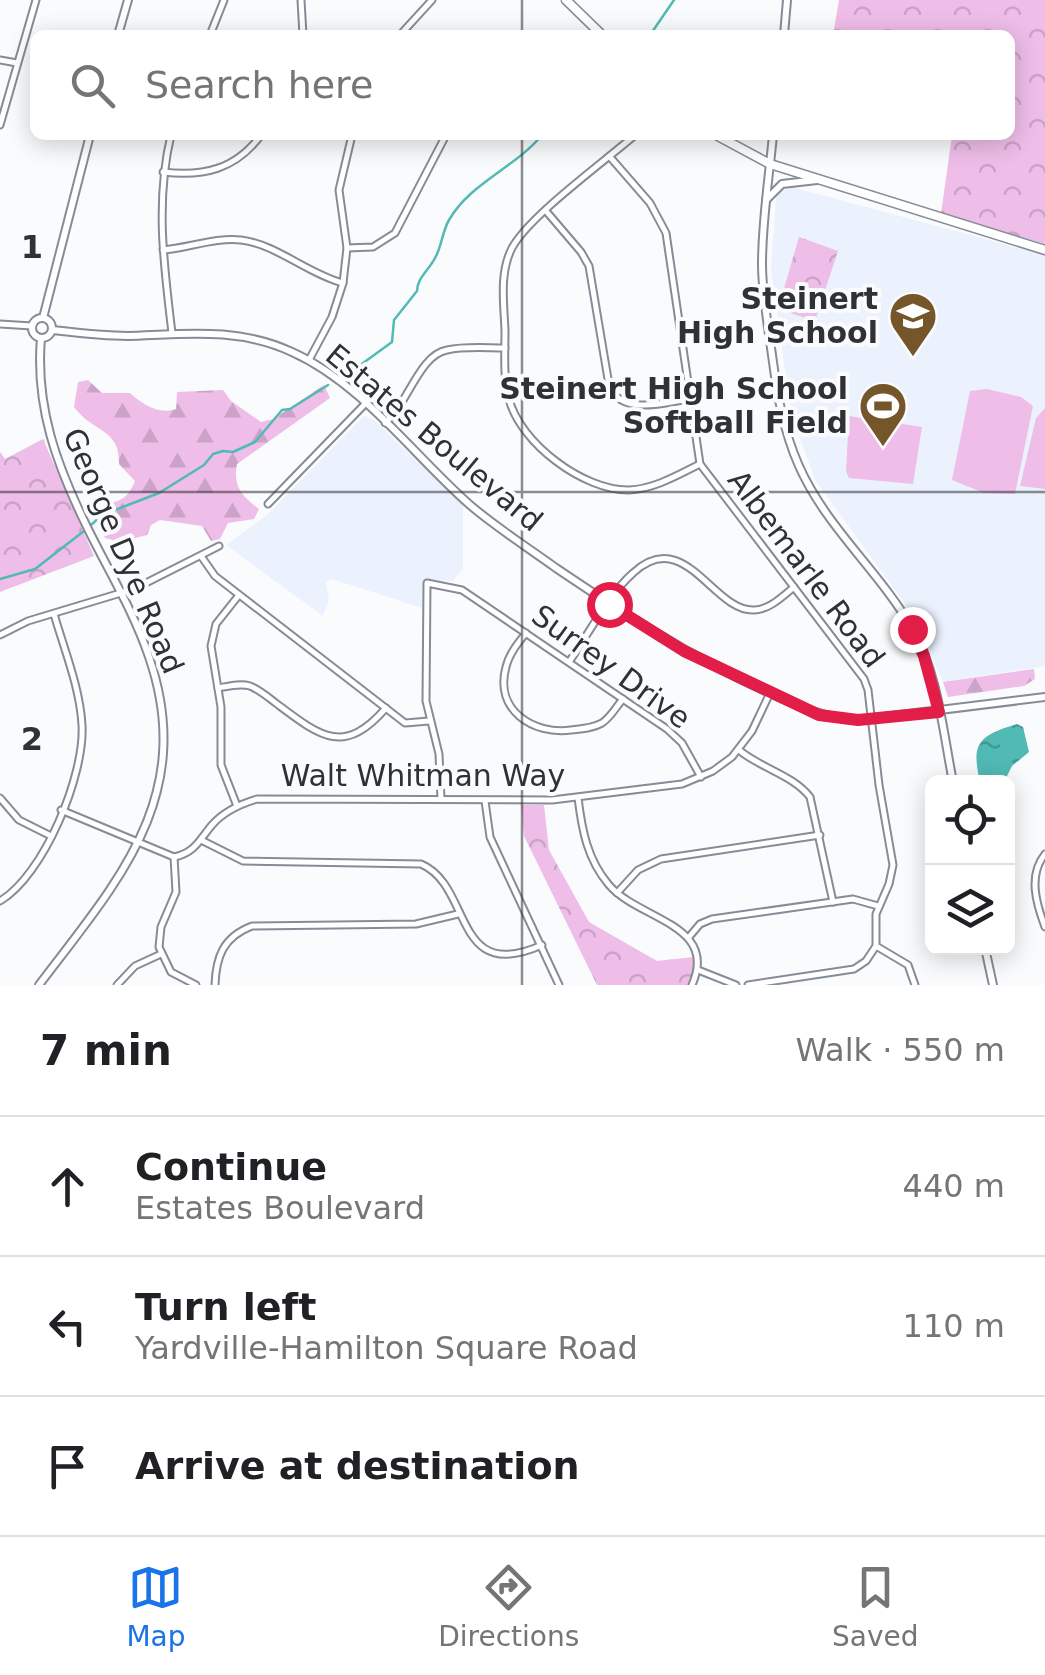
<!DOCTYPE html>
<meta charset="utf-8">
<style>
:root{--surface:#fff;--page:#f2f2f2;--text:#202124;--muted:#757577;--line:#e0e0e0;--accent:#1a73e8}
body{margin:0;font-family:"DejaVu Sans",sans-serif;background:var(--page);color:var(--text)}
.controls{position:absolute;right:30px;bottom:30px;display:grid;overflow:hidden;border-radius:15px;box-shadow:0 5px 25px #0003}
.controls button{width:90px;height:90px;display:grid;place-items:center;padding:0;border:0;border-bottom:2px solid var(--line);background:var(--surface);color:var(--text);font:50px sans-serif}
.stop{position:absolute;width:30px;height:30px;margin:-22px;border:8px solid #e11d48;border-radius:50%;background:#fff}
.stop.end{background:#e11d48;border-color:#fff;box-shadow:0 2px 10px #0008}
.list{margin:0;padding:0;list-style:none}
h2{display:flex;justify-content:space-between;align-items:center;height:130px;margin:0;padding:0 40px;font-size:42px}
h2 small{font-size:32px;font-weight:400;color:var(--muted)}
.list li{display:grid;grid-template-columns:65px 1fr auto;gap:30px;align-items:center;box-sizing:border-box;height:140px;padding:0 40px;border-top:2px solid var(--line)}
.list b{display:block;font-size:38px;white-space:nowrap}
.list p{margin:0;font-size:32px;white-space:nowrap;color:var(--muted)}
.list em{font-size:32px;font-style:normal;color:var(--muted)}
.icon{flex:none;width:55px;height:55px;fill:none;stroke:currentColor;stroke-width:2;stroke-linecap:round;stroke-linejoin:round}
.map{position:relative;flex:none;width:1045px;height:985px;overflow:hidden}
.search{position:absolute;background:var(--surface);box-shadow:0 5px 25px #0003;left:30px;right:30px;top:30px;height:110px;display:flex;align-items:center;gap:25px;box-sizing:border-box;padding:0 35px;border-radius:15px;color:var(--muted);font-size:38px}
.sheet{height:550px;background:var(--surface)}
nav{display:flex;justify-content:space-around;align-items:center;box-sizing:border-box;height:140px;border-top:2px solid var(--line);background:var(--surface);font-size:28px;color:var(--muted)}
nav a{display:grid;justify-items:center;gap:5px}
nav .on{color:var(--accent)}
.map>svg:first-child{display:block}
.built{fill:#ebf2fd}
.grass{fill:#eebde8}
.forest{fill:url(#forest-firs)}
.park{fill:url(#park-crowns)}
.water{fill:url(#water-ripples)}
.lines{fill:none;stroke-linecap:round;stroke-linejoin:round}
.stream{stroke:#51bab5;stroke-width:2.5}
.minor-casing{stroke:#868c97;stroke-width:9}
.tertiary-casing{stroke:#868c97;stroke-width:10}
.secondary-casing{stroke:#868c97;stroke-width:11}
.minor{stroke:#fff;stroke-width:5}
.tertiary{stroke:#fff;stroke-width:6}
.secondary{stroke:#fff;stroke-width:8}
.route{stroke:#e11d48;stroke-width:12}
.grid{fill:none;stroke:#2f3136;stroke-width:2.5;stroke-opacity:0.55}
.labels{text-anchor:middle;stroke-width:8;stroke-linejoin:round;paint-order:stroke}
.poi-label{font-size:30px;font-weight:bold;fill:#2f3136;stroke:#fafbfd;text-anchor:end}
.street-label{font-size:30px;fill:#2f3136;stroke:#fafbfd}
.grid-label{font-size:32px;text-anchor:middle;font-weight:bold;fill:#2f3136;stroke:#fafbfd;stroke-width:8;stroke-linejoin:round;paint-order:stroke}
</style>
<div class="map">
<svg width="1045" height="985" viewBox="0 0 1045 985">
<defs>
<pattern id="forest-firs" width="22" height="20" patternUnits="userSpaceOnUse" patternTransform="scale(2.5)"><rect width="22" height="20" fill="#eebde8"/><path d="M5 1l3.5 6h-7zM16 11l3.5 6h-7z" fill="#cca3c8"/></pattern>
<pattern id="park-crowns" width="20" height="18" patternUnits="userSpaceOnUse" patternTransform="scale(2.5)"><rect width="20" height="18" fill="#eebde8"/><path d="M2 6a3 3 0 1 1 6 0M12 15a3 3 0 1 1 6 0" fill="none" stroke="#cca3c8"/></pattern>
<pattern id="water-ripples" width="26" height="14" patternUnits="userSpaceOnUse" patternTransform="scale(2.5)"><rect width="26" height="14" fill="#51bab5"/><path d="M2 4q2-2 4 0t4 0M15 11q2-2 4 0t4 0" fill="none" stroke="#449894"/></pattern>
</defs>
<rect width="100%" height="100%" fill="#fafbfd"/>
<g class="built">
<polygon points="788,186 1045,255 1045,666 943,682 911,612 815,480 791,413 771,270 776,198 780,190"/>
<polygon points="364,416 373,419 463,505 463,569 453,581 423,580 422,608 332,579 326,582 329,600 323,616 226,545 267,515"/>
</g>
<g class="grass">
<polygon points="987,389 1021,397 1033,406 1015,494 984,493 952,480 970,391"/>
<polygon points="1045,408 1045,489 1020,486 1036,418"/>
<polygon points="849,416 922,427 913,484 849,478 846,471"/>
</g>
<g class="forest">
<path d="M88,380L102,393H130C142,404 159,415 176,409L177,392L223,390L231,401L261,422L273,419L324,385L330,398L237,464C233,487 241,495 259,509L254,519L228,523L220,539L211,541L202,526L160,520L151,525L147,535L120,542L105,538L92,513C111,496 123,510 135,481L119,464C120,428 93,433 74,407L78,382Z"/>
<polygon points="1034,669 1035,679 1024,686 948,697 943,682"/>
</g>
<g class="park">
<polygon points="839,0 1045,0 1045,244 941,214 952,135 1010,135 1010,35 833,35"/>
<polygon points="799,237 838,251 815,321 778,309"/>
<polygon points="43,439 94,556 0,592 0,452 5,459"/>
<polygon points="521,805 544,805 549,850 589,922 657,961 694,957 695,971 689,985 597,985 524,836"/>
</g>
<path class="water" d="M1017,724L1023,727L1029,752L1012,766L1004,782H980C971,743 978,736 1017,724Z"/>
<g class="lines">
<g class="stream">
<polyline points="650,35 674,0"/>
<path d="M348,374L392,342L394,320L417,291C417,278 429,270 435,258C442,246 442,232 449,220C470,183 516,167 542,135"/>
<polyline points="91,525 102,515 159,493 204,465 213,454 223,451 233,452 255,442 282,410 290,409 328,385"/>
<polyline points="0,579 35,569 84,531"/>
</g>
<g class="minor-casing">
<g id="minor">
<polyline points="301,0 303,35"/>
<polyline points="210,35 224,0"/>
<polyline points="400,35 432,0"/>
<polyline points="0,60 17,63"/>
<polyline points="0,125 36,0"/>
<path d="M171,135C155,202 164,266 172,333"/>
<path d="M635,135C604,162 529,216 512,248C499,273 504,304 505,331C505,353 503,377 509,399C520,443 584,491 629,490C654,489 678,475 700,464"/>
<polyline points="610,157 650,203 666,233 700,464 864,679 868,690 879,785 893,865 889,884 876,914 876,946 866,961 854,969 748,985"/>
<path d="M163,172C204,177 236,169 261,135"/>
<path d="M546,211L581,252L589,266L610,391C630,414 662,403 689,399"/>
<polyline points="347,248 373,247 395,233 446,135"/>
<path d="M163,250C188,248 216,237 241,240C276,244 308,274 343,283"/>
<polyline points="0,324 32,326"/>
<polyline points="309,360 332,317 343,283 347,248 339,190 352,135"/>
<path d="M385,423C408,404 419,355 447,350C465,346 486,348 505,348"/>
<polyline points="268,504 365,404"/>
<polyline points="201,556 215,576 405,723 429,721"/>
<path d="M526,633C518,643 509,654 506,667C494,710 533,735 571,730C582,729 593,728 602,723C611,717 616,707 623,699"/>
<polyline points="0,635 28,621 134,589 219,546"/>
<path d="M569,662C588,635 609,594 633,573C685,525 713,612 754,610C769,610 783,596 794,587"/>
<path d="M218,688C229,686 240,683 250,686C260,690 269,698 277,704C321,737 344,756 386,708"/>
<path d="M739,750C760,768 793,775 810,797L833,902"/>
<polyline points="0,798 19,820 51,836"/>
<path d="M578,798C582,830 587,859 609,885C639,920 719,924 692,985"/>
<polyline points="441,799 439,754 426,701 427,583 462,590 667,729 682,743 701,777"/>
<polyline points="485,801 490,837 559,985"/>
<polyline points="237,806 221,765 221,707 211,646 216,624 239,595"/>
<path d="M61,810L174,857C195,853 200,839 212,825C224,811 240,804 257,799L552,800L682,784L713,771L732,757L752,731L770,693"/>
<path d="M201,840L243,861L421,864C473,886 452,985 542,945"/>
<path d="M1045,854C1028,875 1036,903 1045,927"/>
<polyline points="174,857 176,892 161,927 159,947 171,972 196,985"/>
<polyline points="617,893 638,870 661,859 820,835"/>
<path d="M0,901C44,875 85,775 82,725C80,688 64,649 54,614"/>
<polyline points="689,937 700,924 712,919 853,899 878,906"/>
<polyline points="876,946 908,965 915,985"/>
<polyline points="698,970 736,985"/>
<polyline points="117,985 135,966 161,954"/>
<path d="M215,985C216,957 223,937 252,926L416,924L458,914"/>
</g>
</g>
<g class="tertiary-casing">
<g id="tertiary">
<polyline points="118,35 128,0"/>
<polyline points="784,35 787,0"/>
<path d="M773,135C769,178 762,221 762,264C762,294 768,325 772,355C777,393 783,430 799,466C826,527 879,571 912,628C938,673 943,732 953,782"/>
<polyline points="766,200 782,184 817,180"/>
<circle cx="42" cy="328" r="10"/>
<polyline points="43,318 90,135"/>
<path d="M52,330C78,333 103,336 128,336C186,334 238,327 292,352C363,384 413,455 470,505C497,528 527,547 556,568C624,614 691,657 765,691C796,705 824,719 859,720L1045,697"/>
<polyline points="985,948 993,985"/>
<path d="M39,985C117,882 197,797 149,657C134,612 108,570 87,527C57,466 35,407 41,338"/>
</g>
</g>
<g class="secondary-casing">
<g id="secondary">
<polyline points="566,0 602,35"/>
<polyline points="716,135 770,164 1045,250"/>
</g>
</g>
<use href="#minor" class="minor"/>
<use href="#tertiary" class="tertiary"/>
<use href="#secondary" class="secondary"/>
</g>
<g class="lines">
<polyline class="route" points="609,604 684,651 819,715 858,720 939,712 924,656 912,629"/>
</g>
<path class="grid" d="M522,0V35M522,135V985M0,492H1045"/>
<defs>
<g id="school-pin" transform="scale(2.5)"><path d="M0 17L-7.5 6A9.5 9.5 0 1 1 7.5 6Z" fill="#74562a" stroke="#fafbfd"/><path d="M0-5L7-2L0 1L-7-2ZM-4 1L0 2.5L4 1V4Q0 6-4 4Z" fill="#fff"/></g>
<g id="stadium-pin" transform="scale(2.5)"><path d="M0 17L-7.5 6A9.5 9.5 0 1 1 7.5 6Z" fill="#74562a" stroke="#fafbfd"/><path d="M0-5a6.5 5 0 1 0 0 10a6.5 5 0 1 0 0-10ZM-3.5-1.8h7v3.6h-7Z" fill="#fff"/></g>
</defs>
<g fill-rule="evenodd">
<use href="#school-pin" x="913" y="316"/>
<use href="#stadium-pin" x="883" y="406"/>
</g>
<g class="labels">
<g class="poi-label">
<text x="878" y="309">Steinert<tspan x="878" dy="34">High School</tspan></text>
<text x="848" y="399">Steinert High School<tspan x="848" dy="34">Softball Field</tspan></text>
</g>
<g class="street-label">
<text transform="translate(434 438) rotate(40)" y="10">Estates Boulevard</text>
<text transform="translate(123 551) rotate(67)" y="10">George Dye Road</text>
<text transform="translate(806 569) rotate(53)" y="10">Albemarle Road</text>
<text transform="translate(611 667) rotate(36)" y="10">Surrey Drive</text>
<text x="423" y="786">Walt Whitman Way</text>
</g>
</g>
<g class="grid-label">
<text x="32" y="258">1</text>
<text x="32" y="750">2</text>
</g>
</svg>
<div class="controls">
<button><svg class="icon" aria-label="locate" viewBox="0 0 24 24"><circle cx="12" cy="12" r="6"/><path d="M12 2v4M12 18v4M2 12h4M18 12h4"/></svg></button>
<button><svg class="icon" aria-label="layers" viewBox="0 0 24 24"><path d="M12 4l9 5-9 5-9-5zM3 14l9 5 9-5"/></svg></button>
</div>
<div class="stop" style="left:609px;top:604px"></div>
<div class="stop end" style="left:912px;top:629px"></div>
<div class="search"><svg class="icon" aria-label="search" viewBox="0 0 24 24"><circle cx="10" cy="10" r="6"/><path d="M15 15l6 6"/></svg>Search here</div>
</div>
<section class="sheet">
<h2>7 min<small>Walk · 550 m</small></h2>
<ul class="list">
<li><svg class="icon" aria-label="ahead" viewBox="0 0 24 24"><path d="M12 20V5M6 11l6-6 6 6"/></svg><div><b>Continue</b><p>Estates Boulevard</p></div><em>440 m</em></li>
<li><svg class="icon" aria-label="left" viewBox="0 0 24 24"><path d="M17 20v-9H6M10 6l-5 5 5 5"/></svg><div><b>Turn left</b><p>Yardville-Hamilton Square Road</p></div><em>110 m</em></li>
<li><svg class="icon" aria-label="arrive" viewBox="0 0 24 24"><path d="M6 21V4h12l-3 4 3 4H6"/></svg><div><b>Arrive at destination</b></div></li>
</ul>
</section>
<nav>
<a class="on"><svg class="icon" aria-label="map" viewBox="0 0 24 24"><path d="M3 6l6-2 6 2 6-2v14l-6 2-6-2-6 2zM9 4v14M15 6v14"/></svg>Map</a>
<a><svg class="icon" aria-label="directions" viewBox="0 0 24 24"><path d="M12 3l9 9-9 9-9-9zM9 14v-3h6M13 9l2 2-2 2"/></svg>Directions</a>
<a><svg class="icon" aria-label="saved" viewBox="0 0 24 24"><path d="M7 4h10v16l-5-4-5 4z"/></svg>Saved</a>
</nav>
